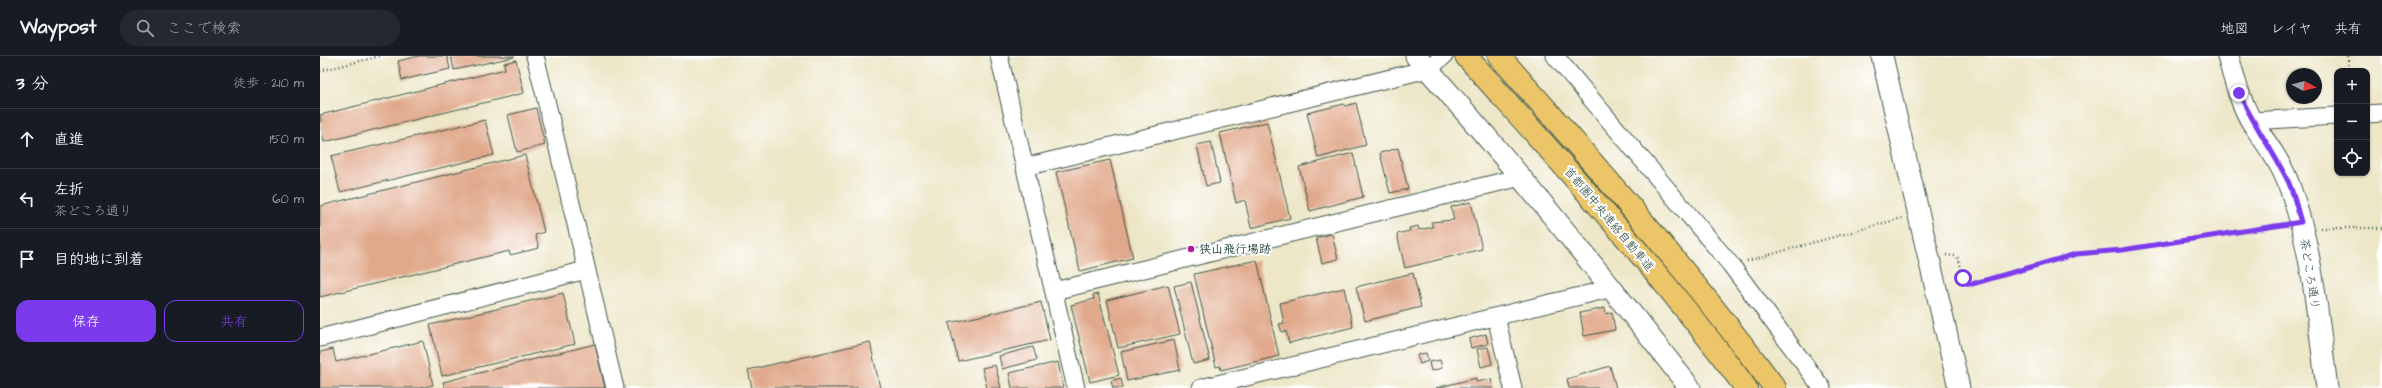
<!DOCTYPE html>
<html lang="ja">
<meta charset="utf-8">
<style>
:root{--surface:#171b24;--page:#242831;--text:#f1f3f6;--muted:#9ea1a6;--line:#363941;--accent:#7c3aed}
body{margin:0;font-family:"Architects Daughter","Klee One",sans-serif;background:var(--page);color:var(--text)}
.controls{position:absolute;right:12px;top:12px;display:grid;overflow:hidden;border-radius:8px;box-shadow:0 1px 3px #0004}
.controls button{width:36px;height:36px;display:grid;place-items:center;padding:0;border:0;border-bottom:1px solid var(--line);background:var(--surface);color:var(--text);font:20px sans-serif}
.compass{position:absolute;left:1966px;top:12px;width:36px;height:36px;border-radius:50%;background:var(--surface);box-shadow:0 1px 3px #0004;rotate:97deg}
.stop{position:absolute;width:12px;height:12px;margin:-9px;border:3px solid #7c3aed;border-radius:50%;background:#fff}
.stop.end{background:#7c3aed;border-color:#fff;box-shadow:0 1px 4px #0008}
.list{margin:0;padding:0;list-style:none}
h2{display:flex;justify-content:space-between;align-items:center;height:52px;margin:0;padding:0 16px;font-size:17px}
h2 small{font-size:13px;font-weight:400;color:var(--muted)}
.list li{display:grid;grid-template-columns:26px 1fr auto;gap:12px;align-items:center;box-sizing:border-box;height:60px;padding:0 16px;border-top:1px solid var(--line)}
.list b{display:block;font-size:15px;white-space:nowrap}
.list p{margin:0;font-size:13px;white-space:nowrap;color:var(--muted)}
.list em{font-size:13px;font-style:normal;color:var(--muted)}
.actions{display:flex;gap:8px;padding:12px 16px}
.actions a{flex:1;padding:9px 0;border:1px solid var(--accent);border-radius:12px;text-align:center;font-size:14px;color:var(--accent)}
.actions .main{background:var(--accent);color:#fff}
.icon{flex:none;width:22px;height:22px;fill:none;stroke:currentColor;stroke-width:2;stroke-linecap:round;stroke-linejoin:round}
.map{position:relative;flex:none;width:2062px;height:332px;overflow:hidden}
header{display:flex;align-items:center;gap:24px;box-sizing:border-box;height:56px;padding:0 20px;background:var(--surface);border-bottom:1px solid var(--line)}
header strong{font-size:19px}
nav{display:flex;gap:22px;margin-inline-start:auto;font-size:14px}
.search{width:280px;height:36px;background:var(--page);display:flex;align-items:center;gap:10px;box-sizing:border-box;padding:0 14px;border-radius:22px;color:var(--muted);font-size:15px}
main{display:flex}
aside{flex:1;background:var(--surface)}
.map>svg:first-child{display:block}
.building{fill:#e1a98b}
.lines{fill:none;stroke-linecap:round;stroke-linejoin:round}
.minor-casing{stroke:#3e564a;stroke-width:19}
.tertiary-casing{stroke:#3e564a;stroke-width:23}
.motorway-casing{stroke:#3e564a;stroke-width:24}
.path{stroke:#3e564a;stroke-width:2.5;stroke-dasharray:1 3;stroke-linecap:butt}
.minor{stroke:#fff;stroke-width:17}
.tertiary{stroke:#fff;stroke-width:21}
.motorway{stroke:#ecc569;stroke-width:22}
.route{stroke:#7c3aed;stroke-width:5}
.poi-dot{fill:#b5179e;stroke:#fff;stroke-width:1.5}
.labels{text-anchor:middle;stroke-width:4;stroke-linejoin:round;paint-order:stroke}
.street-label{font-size:12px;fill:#1f3d34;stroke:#fff}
.poi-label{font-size:12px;font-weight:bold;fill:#1f3d34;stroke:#fff;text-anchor:start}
</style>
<header>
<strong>Waypost</strong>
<div class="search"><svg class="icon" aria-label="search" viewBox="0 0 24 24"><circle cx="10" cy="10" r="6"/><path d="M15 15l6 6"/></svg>ここで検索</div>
<nav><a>地図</a><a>レイヤ</a><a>共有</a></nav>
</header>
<main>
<aside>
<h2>3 分<small>徒歩 · 210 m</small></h2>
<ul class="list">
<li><svg class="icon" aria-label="ahead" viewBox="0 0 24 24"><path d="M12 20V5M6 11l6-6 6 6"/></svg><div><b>直進</b></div><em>150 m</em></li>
<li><svg class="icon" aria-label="left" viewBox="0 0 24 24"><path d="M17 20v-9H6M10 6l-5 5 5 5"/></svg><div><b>左折</b><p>茶どころ通り</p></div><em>60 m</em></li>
<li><svg class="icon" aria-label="arrive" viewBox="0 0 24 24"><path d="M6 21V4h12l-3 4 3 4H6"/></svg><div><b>目的地に到着</b></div></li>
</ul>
<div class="actions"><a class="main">保存</a><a>共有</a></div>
</aside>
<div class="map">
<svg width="2062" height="332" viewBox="0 0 2062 332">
<rect width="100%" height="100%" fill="#fff"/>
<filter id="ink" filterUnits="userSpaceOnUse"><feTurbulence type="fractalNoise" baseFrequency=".025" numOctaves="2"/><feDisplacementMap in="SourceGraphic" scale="8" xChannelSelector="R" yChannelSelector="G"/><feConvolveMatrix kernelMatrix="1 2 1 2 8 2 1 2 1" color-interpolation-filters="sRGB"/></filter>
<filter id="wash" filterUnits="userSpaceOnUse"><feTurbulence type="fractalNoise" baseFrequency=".012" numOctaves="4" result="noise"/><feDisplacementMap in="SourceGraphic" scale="16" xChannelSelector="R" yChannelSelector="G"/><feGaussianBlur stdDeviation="0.9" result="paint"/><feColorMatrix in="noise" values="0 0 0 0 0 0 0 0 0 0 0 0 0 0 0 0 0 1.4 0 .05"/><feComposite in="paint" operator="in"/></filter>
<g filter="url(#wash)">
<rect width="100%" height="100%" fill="#ede6c7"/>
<g id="blocks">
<g class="building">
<polygon points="99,0 127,0 130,13 82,24 78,5"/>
<polygon points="131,0 194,0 194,1 134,14"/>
<polygon points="196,4 204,37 4,86 0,59 185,13 184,7"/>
<polygon points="1036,47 1046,89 998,102 987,57 1024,48 1025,50"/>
<polygon points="216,52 225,89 197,96 188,59"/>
<polygon points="165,64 174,99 20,136 11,100"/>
<polygon points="947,66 970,162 931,172 925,144 916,147 900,77"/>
<polygon points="891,86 900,127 886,130 877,89"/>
<polygon points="1078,92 1088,133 1070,137 1060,97"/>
<polygon points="1033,97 1043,141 990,155 979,111"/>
<polygon points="205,99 224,176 215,179 219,192 190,199 189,195 0,241 0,150"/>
<polygon points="790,104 813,202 760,215 736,116"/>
<polygon points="1151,146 1162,193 1085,212 1077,178 1090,175 1089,172 1098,170 1099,174 1113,171 1111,166 1134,164 1131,151"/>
<polygon points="1012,178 1018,203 1002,207 996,182"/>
<polygon points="937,204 959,300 901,314 900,310 896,311 874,218"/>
<polygon points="1093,217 1101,251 1045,265 1036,231"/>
<polygon points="871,226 890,304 873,308 854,230"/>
<polygon points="848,229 860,278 798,292 787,244"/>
<polygon points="1024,232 1033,271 969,287 966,275 962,276 959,268 964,267 960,247"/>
<polygon points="243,237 255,288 122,320 110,269"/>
<polygon points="778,238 799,319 770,326 751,249 774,243 773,239"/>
<polygon points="721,246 730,284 638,305 629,267"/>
<polygon points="1285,252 1286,258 1292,256 1295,274 1264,280 1260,257"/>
<polygon points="1166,278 1168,288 1151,292 1149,283"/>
<polygon points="854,284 860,314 807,325 801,296"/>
<polygon points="103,285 113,329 100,332 0,332 0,296 13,293 16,306"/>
<polygon points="550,286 560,332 432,332 428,314"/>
<polygon points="275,288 285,332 125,332 123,326"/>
<polygon points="713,291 717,304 682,313 679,300"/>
<polygon points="1168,291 1172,308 1161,311 1157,293"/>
<polygon points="1106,297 1108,305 1100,308 1097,299"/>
<polygon points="1120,304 1122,312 1111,315 1109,306"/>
<polygon points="738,306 743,332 692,332 689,317"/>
<polygon points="675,309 681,332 667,332 662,312"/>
<polygon points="1290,310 1296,332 1249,332 1247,323"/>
<polygon points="801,322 803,332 793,332 791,325"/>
<polygon points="1156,322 1156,326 1171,323 1173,332 1116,332"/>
</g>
</g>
</g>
<g filter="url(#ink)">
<use href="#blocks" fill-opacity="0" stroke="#3e564a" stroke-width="1"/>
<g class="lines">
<g class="minor-casing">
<g id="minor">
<path d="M215,0C243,110 268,221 295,332"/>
<polyline points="679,0 756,332"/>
<polyline points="1235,0 1411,209 1502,332"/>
<polyline points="2047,58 2062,57"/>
<polyline points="1932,65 2017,60"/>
<polyline points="705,111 1108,13 1124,0"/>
<polyline points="734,235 1201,121"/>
<polyline points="1176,261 1193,332"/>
<polyline points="0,282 266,214"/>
<polyline points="881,332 1293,232"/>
</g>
</g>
<g class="tertiary-casing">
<g id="tertiary">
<path d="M1096,0C1192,107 1282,219 1370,332"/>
<polyline points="1562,0 1639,332"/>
<path d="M1908,0C1914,22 1920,46 1932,66C1945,86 1961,106 1969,129C1993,194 1998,264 2007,332"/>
</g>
</g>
<g class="motorway-casing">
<g id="motorway">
<path d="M1146,0C1242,108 1340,215 1426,332"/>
<path d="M1179,0C1275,108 1369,216 1455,332"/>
</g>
</g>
<g class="path">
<polyline points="2028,0 2029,15"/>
<polyline points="0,15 60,0"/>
<polyline points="2001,172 2062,172"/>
<path d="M1626,199L1636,200C1644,209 1638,224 1652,228L1756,198L1802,194L1963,169"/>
<polyline points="1427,205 1582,162"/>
</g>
<use href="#minor" class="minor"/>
<use href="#tertiary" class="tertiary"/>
<use href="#motorway" class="motorway"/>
</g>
</g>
<g class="lines" filter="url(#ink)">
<path class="route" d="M1643,222L1647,227L1652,228L1756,198L1802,194L1981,166C1977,153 1974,138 1968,125C1953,95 1933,68 1919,37"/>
</g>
<circle class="poi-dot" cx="871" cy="193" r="4"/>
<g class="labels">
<g class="street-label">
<text transform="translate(1289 163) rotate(50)" y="4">首都圏中央連絡自動車道</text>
<text transform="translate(1990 218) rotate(81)" y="4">茶どころ通り</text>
</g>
<g class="poi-label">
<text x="879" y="197">狭山飛行場跡</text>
</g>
</g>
</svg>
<div class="controls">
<button>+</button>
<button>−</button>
<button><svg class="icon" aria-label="locate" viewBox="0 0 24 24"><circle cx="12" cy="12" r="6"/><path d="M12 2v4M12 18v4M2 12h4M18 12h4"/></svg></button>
</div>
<svg class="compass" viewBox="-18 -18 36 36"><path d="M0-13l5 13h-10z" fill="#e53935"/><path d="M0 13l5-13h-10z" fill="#9ea1a6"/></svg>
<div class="stop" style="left:1643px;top:222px"></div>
<div class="stop end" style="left:1919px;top:37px"></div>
</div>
</main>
